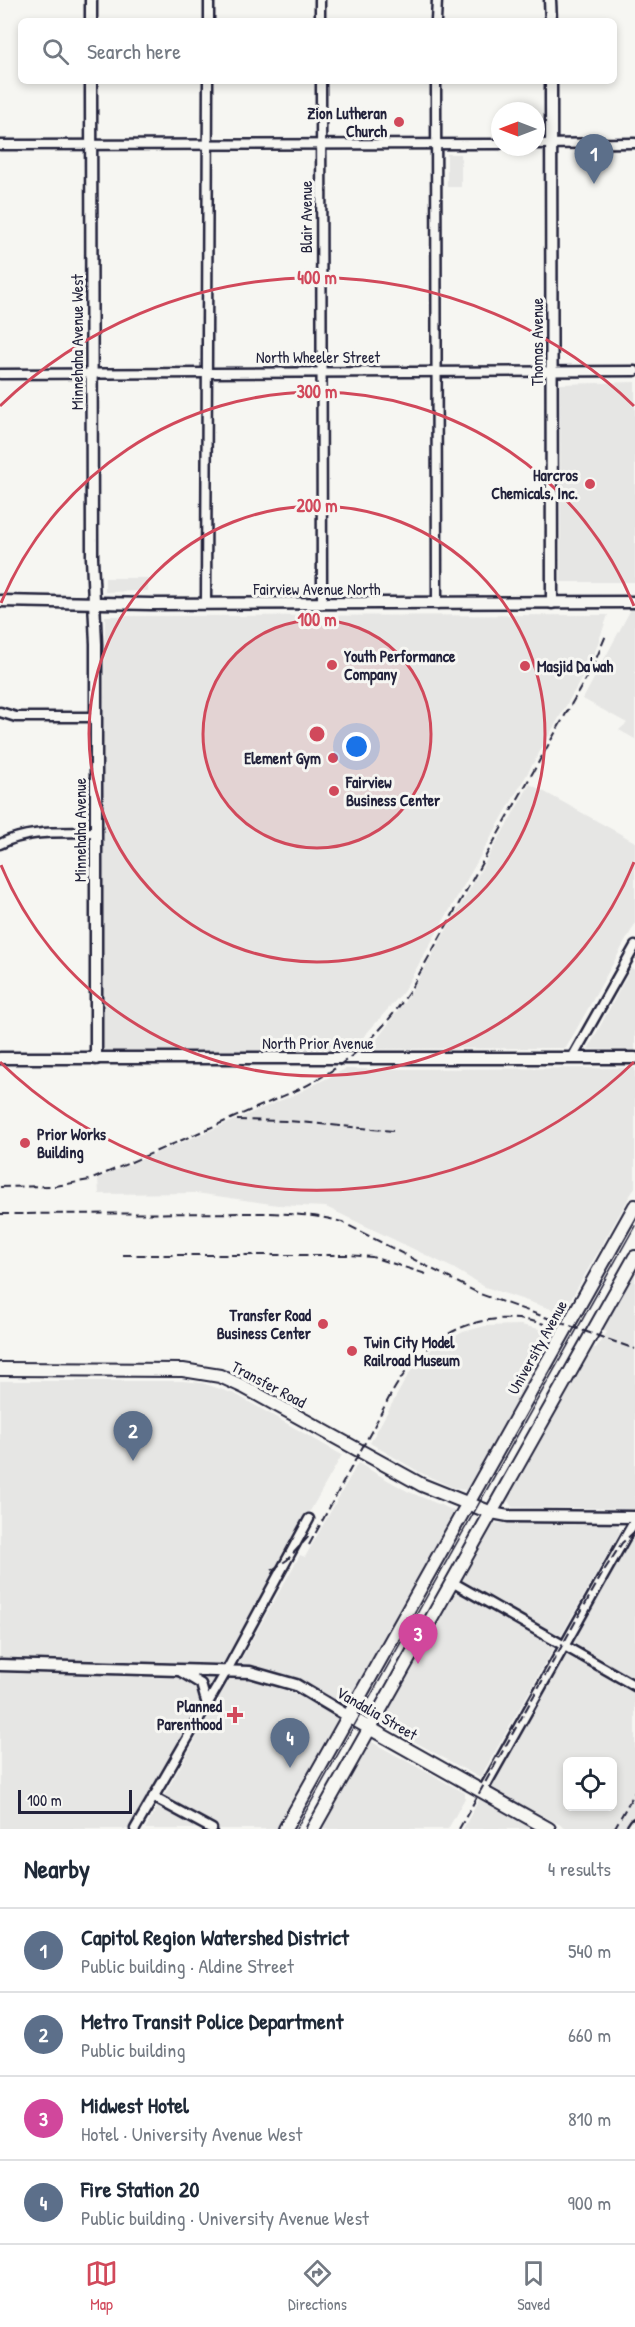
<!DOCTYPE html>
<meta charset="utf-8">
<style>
:root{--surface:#fff;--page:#f2f2f3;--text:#1f2937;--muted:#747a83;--line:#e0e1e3;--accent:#d1495b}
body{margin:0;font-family:"Patrick Hand",sans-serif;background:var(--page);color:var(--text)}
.controls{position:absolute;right:18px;bottom:18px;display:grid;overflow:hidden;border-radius:9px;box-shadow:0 3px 9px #0003}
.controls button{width:54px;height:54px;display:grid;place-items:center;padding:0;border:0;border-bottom:2px solid var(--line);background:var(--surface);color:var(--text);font:30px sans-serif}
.compass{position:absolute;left:491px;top:102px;width:54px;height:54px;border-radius:50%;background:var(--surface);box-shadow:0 3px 9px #0003;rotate:270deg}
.scale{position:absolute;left:18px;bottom:15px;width:114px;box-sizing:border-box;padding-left:6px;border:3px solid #22223b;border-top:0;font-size:16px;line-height:21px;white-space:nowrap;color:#22223b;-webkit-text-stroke:4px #f6f6f2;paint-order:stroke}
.you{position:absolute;left:357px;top:747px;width:21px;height:21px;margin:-15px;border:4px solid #fff;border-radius:50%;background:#1a73e8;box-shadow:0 0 0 9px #1a73e833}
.badge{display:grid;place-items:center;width:39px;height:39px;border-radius:50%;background:var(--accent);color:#fff;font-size:20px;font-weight:700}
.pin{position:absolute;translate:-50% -50px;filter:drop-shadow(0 2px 3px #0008)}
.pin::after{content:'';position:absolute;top:32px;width:21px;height:18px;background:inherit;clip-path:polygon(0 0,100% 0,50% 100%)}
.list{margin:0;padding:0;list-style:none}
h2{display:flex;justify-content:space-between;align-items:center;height:78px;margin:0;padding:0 24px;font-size:26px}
h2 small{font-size:20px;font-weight:400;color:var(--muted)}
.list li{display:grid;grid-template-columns:39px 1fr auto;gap:18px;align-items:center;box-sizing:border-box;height:84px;padding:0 24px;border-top:2px solid var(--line)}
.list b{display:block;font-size:22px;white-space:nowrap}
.list p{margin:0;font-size:20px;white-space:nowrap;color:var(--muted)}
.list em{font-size:20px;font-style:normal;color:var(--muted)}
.icon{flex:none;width:33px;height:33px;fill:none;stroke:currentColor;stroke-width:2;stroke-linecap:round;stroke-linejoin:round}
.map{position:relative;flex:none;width:635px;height:1829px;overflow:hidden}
.search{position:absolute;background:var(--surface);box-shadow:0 3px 9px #0003;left:18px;right:18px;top:18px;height:66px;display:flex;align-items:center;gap:15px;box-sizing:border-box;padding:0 21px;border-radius:9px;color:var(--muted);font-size:22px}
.sheet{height:414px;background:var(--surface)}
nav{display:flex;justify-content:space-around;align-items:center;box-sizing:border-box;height:84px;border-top:2px solid var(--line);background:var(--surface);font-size:16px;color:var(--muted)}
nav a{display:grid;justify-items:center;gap:3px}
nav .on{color:var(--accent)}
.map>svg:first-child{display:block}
.built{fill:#e6e6e4;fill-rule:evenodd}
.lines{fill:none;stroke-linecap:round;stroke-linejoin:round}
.minor-casing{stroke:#22223b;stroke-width:13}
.tertiary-casing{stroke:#22223b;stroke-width:15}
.secondary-casing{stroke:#22223b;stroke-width:16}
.minor{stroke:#f6f6f2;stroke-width:8}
.tertiary{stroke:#f6f6f2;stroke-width:10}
.secondary{stroke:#f6f6f2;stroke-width:12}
.tram{stroke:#22223b;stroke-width:1.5}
.rail{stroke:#22223b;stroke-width:2;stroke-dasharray:9 4.5;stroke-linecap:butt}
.ring{fill:none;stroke:#d1495b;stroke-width:3}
.poi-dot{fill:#d1495b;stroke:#f6f6f2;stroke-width:2}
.labels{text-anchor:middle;stroke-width:6;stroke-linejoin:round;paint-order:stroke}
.poi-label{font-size:16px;font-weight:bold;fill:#22223b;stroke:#f6f6f2;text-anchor:end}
.street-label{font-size:16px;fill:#22223b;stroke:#f6f6f2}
.centre{fill:#d1495b;stroke:#f6f6f2;stroke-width:3}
.ring-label{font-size:18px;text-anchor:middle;font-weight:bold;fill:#d1495b;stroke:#f6f6f2;stroke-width:6;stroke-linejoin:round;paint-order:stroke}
</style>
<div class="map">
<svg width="635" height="1829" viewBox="0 0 635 1829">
<rect width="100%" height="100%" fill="#f6f6f2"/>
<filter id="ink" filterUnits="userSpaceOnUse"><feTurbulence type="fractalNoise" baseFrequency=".0167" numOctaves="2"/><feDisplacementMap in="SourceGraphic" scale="12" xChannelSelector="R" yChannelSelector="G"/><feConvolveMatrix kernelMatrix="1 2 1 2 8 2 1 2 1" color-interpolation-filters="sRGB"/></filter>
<g filter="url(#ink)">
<g class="built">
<rect x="447" y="154" width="14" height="33"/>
<polygon points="635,382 635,582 561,582 560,384"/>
<polygon points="105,578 148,578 148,591 105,592"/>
<polygon points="631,609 635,609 635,739 619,730 627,723 583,699"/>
<polygon points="608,615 592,660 403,992 352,1050 101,1054 105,616"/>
<polygon points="530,784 635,842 635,924 566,1048 370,1049 408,997"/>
<polygon points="631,968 635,970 635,1050 588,1049"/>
<polygon points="635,1068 635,1187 563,1313 485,1287 453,1268 326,1207 278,1205 196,1193 99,1194 98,1178 298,1093 345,1069"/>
<polygon points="635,1271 635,1509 512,1507 506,1498 591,1347 596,1348 607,1332 598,1329"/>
<polygon points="521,1325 557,1333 471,1488 467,1490 456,1489 421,1473 370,1443 408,1375 419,1360 432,1349 463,1332 485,1326"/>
<polygon points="0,1381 183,1381 202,1383 235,1394 342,1455 129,1829 0,1829"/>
<polygon points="358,1463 407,1491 455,1511 456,1514 280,1829 145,1829 300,1555 305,1557"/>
<polygon points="498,1523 613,1523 619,1528 620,1532 480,1778 381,1723 380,1718 492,1524"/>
<path d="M635,1532V1829H568L489,1787ZM568,1762H612V1806H568Z"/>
<polygon points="370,1741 465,1793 465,1798 448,1829 317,1829 366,1743"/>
<polygon points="480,1798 536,1829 463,1829"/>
</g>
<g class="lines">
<g class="minor-casing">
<g id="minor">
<polyline points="320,0 320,21"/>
<polyline points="209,21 209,0"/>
<polyline points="436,21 437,0"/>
<polyline points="321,81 322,604"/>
<polyline points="436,81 437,604"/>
<polyline points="536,144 635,143"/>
<polyline points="0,145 500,144"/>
<polyline points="0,374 635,371"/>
<polyline points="206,604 208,81"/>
<polyline points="0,712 16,717 95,717"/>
<path d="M0,844C30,829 62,833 95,832"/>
<polyline points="572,1058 635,946"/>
<polyline points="452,1582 635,1686"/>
<polyline points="181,1672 201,1684 207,1705"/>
<polyline points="482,1792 635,1520"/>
<polyline points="153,1797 212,1829"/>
<polyline points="135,1829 227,1670 309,1519"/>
<polyline points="631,1829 635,1823"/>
</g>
</g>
<g class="tertiary-casing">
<g id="tertiary">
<polyline points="550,0 551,21"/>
<polyline points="91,21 91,0"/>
<polyline points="91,81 92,558 96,644 96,1059"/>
<polyline points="551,81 552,603"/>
<polyline points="0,601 151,604 635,602"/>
<polyline points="0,1058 635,1058"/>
<polyline points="492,1513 508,1516 635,1517"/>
<polyline points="0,1665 250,1672 296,1685 348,1716"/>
</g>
</g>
<g class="secondary-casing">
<g id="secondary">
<polyline points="0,1369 183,1370 220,1376 244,1387 422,1485 492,1513"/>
<polyline points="348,1716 549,1829"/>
<polyline points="285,1829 635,1206"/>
<polyline points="313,1829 635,1257"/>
</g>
</g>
<use href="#minor" class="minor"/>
<use href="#tertiary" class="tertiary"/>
<use href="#secondary" class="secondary"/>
<polyline class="tram" points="296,1829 635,1226"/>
<g class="rail">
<polyline points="237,1120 289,1121 393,1131"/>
<path d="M0,1187L55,1186L90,1180L304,1087C348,1064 382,1033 409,992L594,664L606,635"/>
<path d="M0,1214L269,1213C294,1214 318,1215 342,1222L480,1294L635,1349"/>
<polyline points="123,1255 348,1255 372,1257 426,1274"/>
<path d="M309,1545C330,1507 350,1469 371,1432C383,1410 393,1387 409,1368C442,1326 492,1309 544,1324"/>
<polyline points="272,1570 287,1560 311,1534"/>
<polyline points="459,1829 605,1569 622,1543 635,1531"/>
<polyline points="614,1829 635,1792"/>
</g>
</g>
</g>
<circle cx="317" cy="734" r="114" fill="#d1495b" fill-opacity=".12"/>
<g class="ring">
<circle cx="317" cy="734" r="114"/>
<circle cx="317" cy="734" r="228"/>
<path d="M634 862A342 342 0 0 1 1 865M1 603A342 342 0 0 1 634 606"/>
<path d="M634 1062A456 456 0 0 1 0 1062M0 406A456 456 0 0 1 634 406"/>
</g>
<g class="poi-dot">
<circle cx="399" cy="122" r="6"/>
<circle cx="590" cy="484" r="6"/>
<circle cx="332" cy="665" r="6"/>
<circle cx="525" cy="666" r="6"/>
<circle cx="333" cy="758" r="6"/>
<circle cx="334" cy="791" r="6"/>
<circle cx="25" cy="1143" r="6"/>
<circle cx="323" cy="1324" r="6"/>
<circle cx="352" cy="1351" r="6"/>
<path d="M232 1706h6v6h6v6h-6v6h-6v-6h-6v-6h6z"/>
</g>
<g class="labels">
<g class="poi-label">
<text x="387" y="119">Zion Lutheran<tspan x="387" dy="18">Church</tspan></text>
<text x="578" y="481">Harcros<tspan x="578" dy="18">Chemicals, Inc.</tspan></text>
<text x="344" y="662" text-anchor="start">Youth Performance<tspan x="344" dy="18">Company</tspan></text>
<text x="537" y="672" text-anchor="start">Masjid Da'wah</text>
<text x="321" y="764">Element Gym</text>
<text x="346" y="788" text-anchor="start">Fairview<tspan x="346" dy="18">Business Center</tspan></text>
<text x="37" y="1140" text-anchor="start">Prior Works<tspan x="37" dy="18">Building</tspan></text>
<text x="311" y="1321">Transfer Road<tspan x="311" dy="18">Business Center</tspan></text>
<text x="364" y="1348" text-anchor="start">Twin City Model<tspan x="364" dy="18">Railroad Museum</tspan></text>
<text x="222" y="1712">Planned<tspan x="222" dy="18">Parenthood</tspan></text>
</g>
<g class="street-label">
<text transform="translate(306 217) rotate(-90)" y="6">Blair Avenue</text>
<text transform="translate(77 342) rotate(-90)" y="6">Minnehaha Avenue West</text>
<text transform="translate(537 342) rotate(-90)" y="6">Thomas Avenue</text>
<text x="318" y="363">North Wheeler Street</text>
<text x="317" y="595">Fairview Avenue North</text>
<text transform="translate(80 830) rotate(-90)" y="6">Minnehaha Avenue</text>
<text x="318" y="1049">North Prior Avenue</text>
<text transform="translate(537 1347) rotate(-61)" y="6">University Avenue</text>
<text transform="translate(269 1384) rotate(28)" y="6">Transfer Road</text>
<text transform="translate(377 1713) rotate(30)" y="6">Vandalia Street</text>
</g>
</g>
<circle cx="317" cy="734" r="9" class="centre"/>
<g class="ring-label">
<text x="317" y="284">400 m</text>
<text x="317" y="398">300 m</text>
<text x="317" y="512">200 m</text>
<text x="317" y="626">100 m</text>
</g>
</svg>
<div class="controls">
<button><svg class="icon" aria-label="locate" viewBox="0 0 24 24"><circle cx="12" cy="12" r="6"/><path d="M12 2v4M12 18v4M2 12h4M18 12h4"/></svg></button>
</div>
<svg class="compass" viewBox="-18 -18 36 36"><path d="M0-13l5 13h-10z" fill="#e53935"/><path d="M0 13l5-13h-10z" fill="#747a83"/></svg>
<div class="scale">100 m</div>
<div class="you"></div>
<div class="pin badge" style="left:594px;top:184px;background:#5c6f8a">1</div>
<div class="pin badge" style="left:133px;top:1461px;background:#5c6f8a">2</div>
<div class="pin badge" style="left:418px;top:1664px;background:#d1479c">3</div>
<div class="pin badge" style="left:290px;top:1768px;background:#5c6f8a">4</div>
<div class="search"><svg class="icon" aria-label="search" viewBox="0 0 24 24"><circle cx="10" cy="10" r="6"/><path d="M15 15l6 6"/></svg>Search here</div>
</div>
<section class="sheet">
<h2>Nearby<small>4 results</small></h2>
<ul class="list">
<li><span class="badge" style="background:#5c6f8a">1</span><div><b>Capitol Region Watershed District</b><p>Public building · Aldine Street</p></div><em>540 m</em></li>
<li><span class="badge" style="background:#5c6f8a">2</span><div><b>Metro Transit Police Department</b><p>Public building</p></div><em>660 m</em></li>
<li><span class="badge" style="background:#d1479c">3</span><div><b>Midwest Hotel</b><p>Hotel · University Avenue West</p></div><em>810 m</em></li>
<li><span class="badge" style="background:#5c6f8a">4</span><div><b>Fire Station 20</b><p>Public building · University Avenue West</p></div><em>900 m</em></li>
</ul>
</section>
<nav>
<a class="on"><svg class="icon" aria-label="map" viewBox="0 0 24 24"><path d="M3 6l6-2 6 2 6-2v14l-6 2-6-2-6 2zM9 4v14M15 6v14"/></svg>Map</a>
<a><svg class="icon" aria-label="directions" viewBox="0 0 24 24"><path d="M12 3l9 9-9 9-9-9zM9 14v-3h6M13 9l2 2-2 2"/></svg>Directions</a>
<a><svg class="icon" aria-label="saved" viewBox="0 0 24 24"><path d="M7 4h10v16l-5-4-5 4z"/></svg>Saved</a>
</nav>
